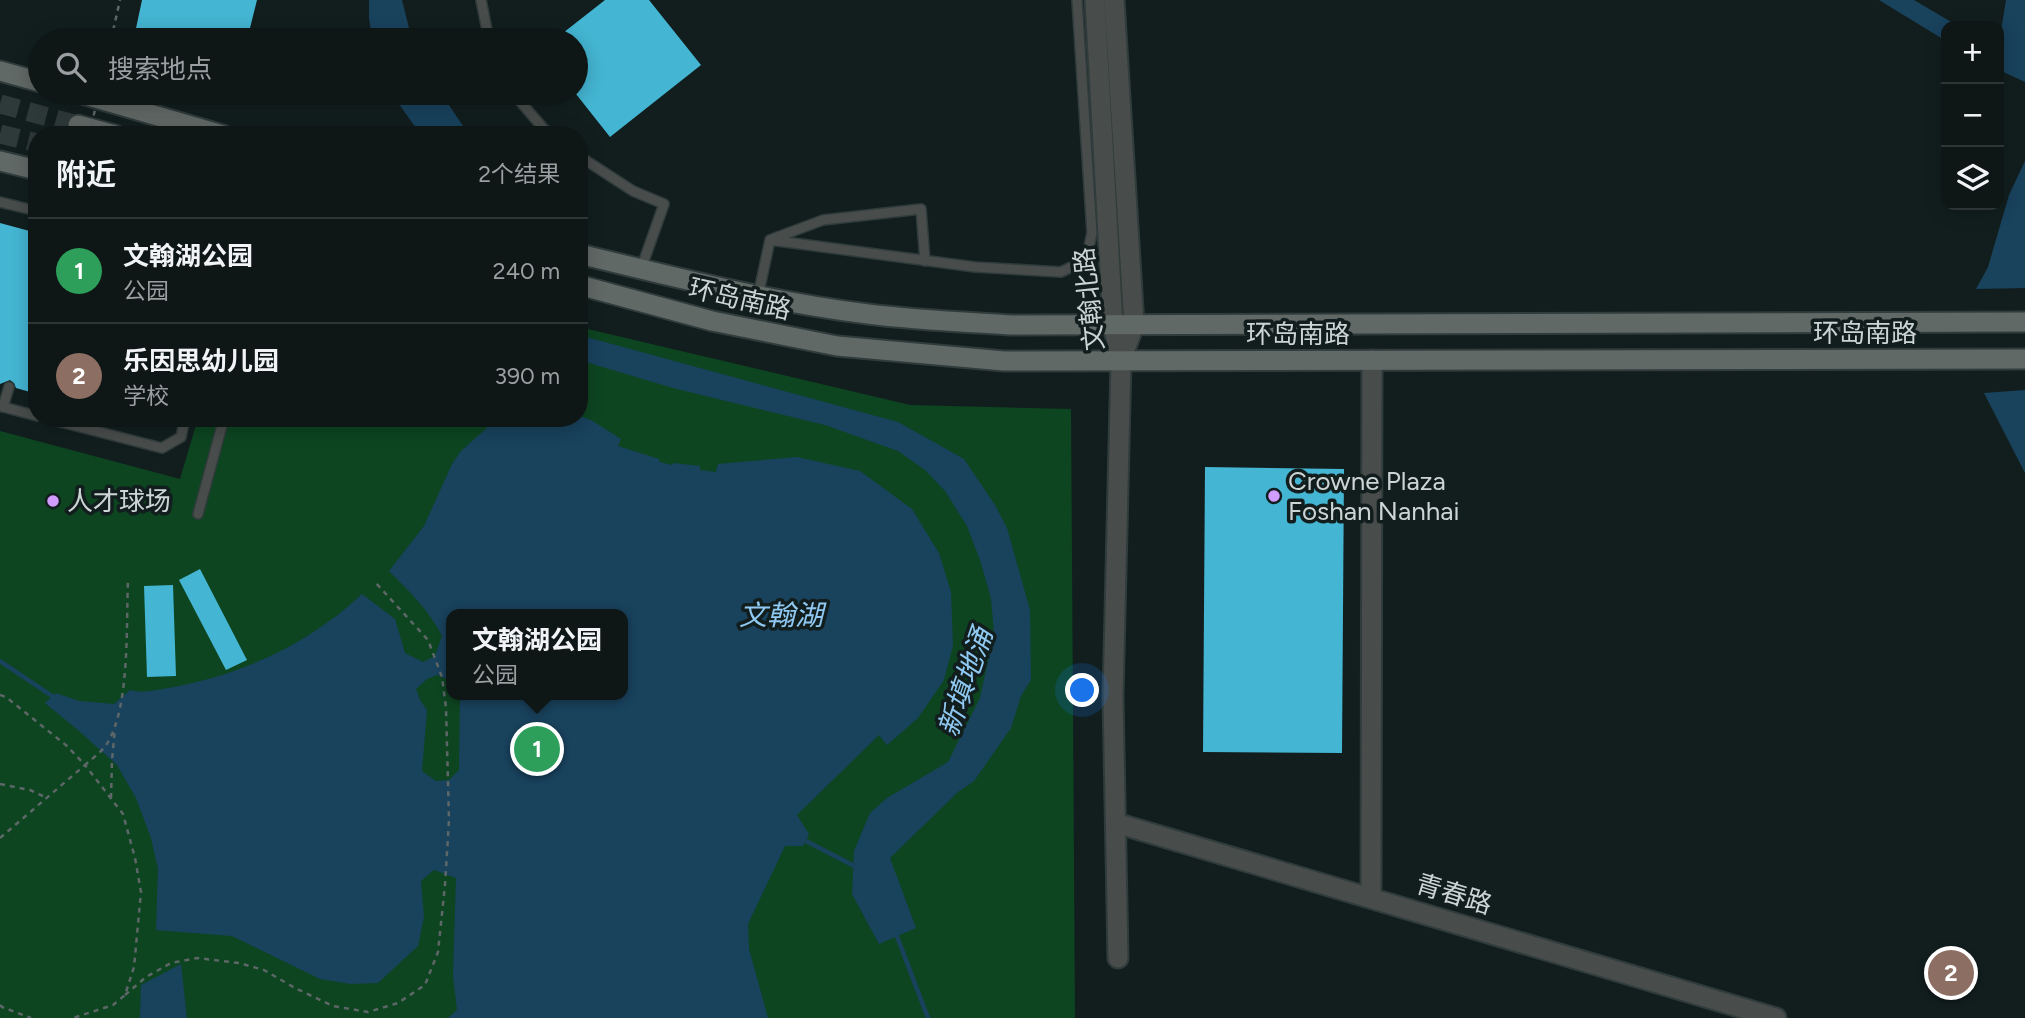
<!DOCTYPE html>
<html lang="zh">
<meta charset="utf-8">
<style>
:root{--surface:#0e1616;--page:#171f1f;--text:#f1f3f6;--muted:#9b9fa1;--line:#2e3535;--accent:#0f766e}
body{margin:0;font-family:Figtree,"Noto Sans SC",sans-serif;background:var(--page);color:var(--text)}
.controls{position:absolute;right:21px;top:21px;display:grid;overflow:hidden;border-radius:14px;box-shadow:0 4px 18px #0003}
.controls button{width:63px;height:63px;display:grid;place-items:center;padding:0;border:0;border-bottom:2px solid var(--line);background:var(--surface);color:var(--text);font:35px sans-serif}
.you{position:absolute;left:1083px;top:691px;width:24px;height:24px;margin:-18px;border:5px solid #fff;border-radius:50%;background:#1a73e8;box-shadow:0 0 0 10px #1a73e833}
.badge{display:grid;place-items:center;width:46px;height:46px;border-radius:50%;background:var(--accent);color:#fff;font-size:23px;font-weight:700}
.pin{position:absolute;translate:-50% -50%;border:4px solid #fff;box-shadow:0 2px 7px #0006}
.popup{position:absolute;left:446px;top:609px;width:182px;height:91px;box-sizing:border-box;display:grid;place-content:center;border-radius:14px;background:var(--surface);filter:drop-shadow(0 2px 5px #0005);font-size:23px;white-space:nowrap;color:var(--muted)}
.popup b{font-size:26px;color:var(--text)}
.popup::after{content:'';position:absolute;left:50%;top:100%;margin-left:-14px;border:14px solid transparent;border-top-color:var(--surface)}
.list{margin:0;padding:0;list-style:none}
h2{display:flex;justify-content:space-between;align-items:center;height:91px;margin:0;padding:0 28px;font-size:30px}
h2 small{font-size:23px;font-weight:400;color:var(--muted)}
.list li{display:grid;grid-template-columns:46px 1fr auto;gap:21px;align-items:center;box-sizing:border-box;height:105px;padding:0 28px;border-top:2px solid var(--line)}
.list b{display:block;font-size:26px;white-space:nowrap}
.list p{margin:0;font-size:23px;white-space:nowrap;color:var(--muted)}
.list em{font-size:23px;font-style:normal;color:var(--muted)}
.icon{flex:none;width:38px;height:38px;fill:none;stroke:currentColor;stroke-width:2;stroke-linecap:round;stroke-linejoin:round}
.map{position:relative;flex:none;width:2025px;height:1018px;overflow:hidden}
.search{position:absolute;background:var(--surface);box-shadow:0 4px 18px #0003;left:28px;top:28px;width:560px;height:77px;display:flex;align-items:center;gap:18px;box-sizing:border-box;padding:0 24px;border-radius:38px;color:var(--muted);font-size:26px}
.panel{position:absolute;background:var(--surface);box-shadow:0 4px 18px #0003;left:28px;top:126px;width:560px;height:301px;border-radius:28px}
.map>svg:first-child{display:block}
.green{fill:#0d4521;fill-rule:evenodd}
.water{fill:#19425d;fill-rule:evenodd}
.lines{fill:none;stroke-linecap:round;stroke-linejoin:round}
.stream{stroke:#19425d;stroke-width:4.5}
.building{fill:#44b5d2}
.secondary-tunnel{stroke:#2e3939;stroke-width:19;stroke-dasharray:19 10;stroke-linecap:butt}
.service-casing{stroke:#303b3b;stroke-width:12}
.tertiary-casing{stroke:#303b3b;stroke-width:23}
.secondary-casing{stroke:#303b3b;stroke-width:23}
.path{stroke:#5d6767;stroke-width:2.5;stroke-dasharray:5 5;stroke-linecap:butt}
.service{stroke:#484d4b;stroke-width:9}
.tertiary{stroke:#484d4b;stroke-width:19}
.secondary{stroke:#616966;stroke-width:19}
.path-bridge{stroke:#5d6767;stroke-width:2.5;stroke-dasharray:5 5;stroke-linecap:butt}
.poi-dot{fill:#d09dfe;stroke:#121e1e;stroke-width:2.5}
.labels{text-anchor:middle;stroke-width:7;stroke-linejoin:round;paint-order:stroke}
.street-label{font-size:26px;fill:#cdd4d4;stroke:#121e1e}
.poi-label{font-size:26px;fill:#cdd4d4;stroke:#121e1e;text-anchor:start}
.water-label{font-size:28px;font-style:italic;fill:#8fc8f1;stroke:#121e1e}
</style>
<div class="map">
<svg width="2025" height="1018" viewBox="0 0 2025 1018">
<rect width="100%" height="100%" fill="#121e1e"/>
<path class="green" d="M579,327L910,405L1071,409L1075,1018H0V431L180,479L198,418H579ZM451,614H623V695H451Z"/>
<g class="water">
<polygon points="369,0 402,0 412,40 372,40 369,18"/>
<polygon points="1879,0 1914,0 1958,26 1946,26 1946,41"/>
<polygon points="2006,0 2025,0 2025,82 1999,70 1999,31 2001,31"/>
<polygon points="391,93 441,93 469,135 421,135"/>
<polygon points="2025,161 2025,288 1976,289 1988,267 2009,195"/>
<polygon points="579,335 898,422 964,459 995,505 1007,528 1030,610 1031,680 1021,696 1011,728 974,781 958,792 890,858 916,928 879,944 852,894 854,851 870,813 887,798 948,762 980,698 994,634 991,598 980,560 967,526 945,491 925,470 898,451 825,425 673,388 579,360"/>
<polygon points="2025,390 2025,473 1984,393"/>
<path d="M579,416L591,420L621,439L618,446L659,459L660,462L672,465L674,463L700,466V470L716,472L718,464L797,457L860,471L912,509L939,553L951,592L953,645L944,680L918,718L887,745L879,735L797,815L809,834L803,846H785L748,924L749,949L768,1018H448L457,1010L453,976L456,878L434,870L421,881L424,917L418,946L378,983L351,984L320,979L232,936L156,930L158,869L151,838L136,798L117,765L79,731L45,703L56,693L79,701L114,704L130,690C143,694 155,690 168,688C240,676 309,644 362,594L395,619L405,653L423,662L435,656L442,636C429,610 409,591 389,571L424,526L452,464L461,451L489,426L505,418H579ZM451,614H623V695H460L459,770L449,780L436,781L422,771L427,710L420,700L416,689L427,679L437,675L451,681Z"/>
<polygon points="181,964 187,1018 140,1018 141,985"/>
</g>
<g class="lines">
<g class="stream">
<polyline points="0,661 52,696"/>
<polyline points="806,841 858,868"/>
<polyline points="895,931 928,1018"/>
</g>
</g>
<g class="building">
<polygon points="142,0 257,0 247,40 167,40 135,33"/>
<polygon points="605,0 649,0 701,65 610,137 576,94 576,40 554,40"/>
<polygon points="0,223 37,233 37,394 16,388 14,383 10,380 0,384"/>
<polygon points="1205,467 1344,469 1342,753 1203,752"/>
<polygon points="200,569 247,660 226,670 179,580"/>
<polygon points="173,585 176,676 147,677 144,586"/>
</g>
<g class="lines">
<g class="secondary-tunnel">
<polyline points="0,104 78,125"/>
<polyline points="0,134 37,143"/>
</g>
<g class="service-casing">
<g id="service">
<polyline points="481,0 489,40"/>
<polyline points="513,93 543,128 552,135"/>
<polyline points="579,156 633,191 664,204 641,269"/>
<polyline points="0,202 37,211"/>
<polyline points="772,239 823,220 921,209 925,261"/>
<polyline points="758,296 770,240 975,267 1061,272 1086,260 1092,233 1077,0"/>
<polyline points="0,406 37,416"/>
<polyline points="3,407 9,387"/>
<polyline points="45,418 162,448 181,437 185,418"/>
<polyline points="198,514 224,418"/>
</g>
</g>
<g class="tertiary-casing">
<g id="tertiary">
<polyline points="1095,0 1113,325 1121,361 1113,696 1118,958"/>
<polyline points="1114,0 1134,325 1121,360"/>
<polyline points="1116,823 1776,1018"/>
<polyline points="1371,897 1372,360"/>
</g>
</g>
<g class="secondary-casing">
<g id="secondary">
<polyline points="0,71 40,82"/>
<polyline points="78,93 223,135"/>
<polyline points="78,125 115,135"/>
<polyline points="0,161 37,170"/>
<path d="M579,254C675,277 770,302 868,314C915,320 964,322 1012,325L2025,322"/>
<polyline points="579,285 712,321 837,346 1004,361 2025,359"/>
</g>
</g>
<g class="path">
<polyline points="111,40 120,0"/>
<path d="M0,695L6,697L67,746L85,765C93,758 103,751 108,742C130,704 126,626 128,581"/>
<polyline points="0,784 30,790 47,798"/>
<polyline points="111,798 112,760 115,728"/>
<polyline points="0,838 85,765 123,814 135,858 141,892 134,967 125,995 113,1005 73,1018"/>
<polyline points="125,995 146,977 171,963 197,958 239,963 264,970 295,988 333,1006 368,1012 398,1003 425,985 438,952 445,885 449,820 446,708 442,677 428,640 375,582"/>
<polyline points="0,1005 2,1007 31,1018"/>
</g>
<use href="#service" class="service"/>
<use href="#tertiary" class="tertiary"/>
<use href="#secondary" class="secondary"/>
<polyline class="path-bridge" points="89,135 99,93"/>
</g>
<g class="poi-dot">
<circle cx="1274" cy="496" r="7"/>
<circle cx="53" cy="501" r="7"/>
</g>
<g class="labels">
<g class="street-label">
<text transform="translate(740 299) rotate(13)" y="9">环岛南路</text>
<text transform="translate(1089 299) rotate(-96)" y="9">文翰北路</text>
<text x="1865" y="342">环岛南路</text>
<text x="1298" y="343">环岛南路</text>
<text transform="translate(1454 894) rotate(17)" y="9">青春路</text>
</g>
<g class="poi-label">
<text x="1288" y="490">Crowne Plaza<tspan x="1288" dy="30">Foshan Nanhai</tspan></text>
<text x="67" y="510">人才球场</text>
</g>
<g class="water-label">
<text x="781" y="625">文翰湖</text>
<text transform="translate(965 682) rotate(-71)" y="10">新填地涌</text>
</g>
</g>
</svg>
<div class="controls">
<button>+</button>
<button>−</button>
<button><svg class="icon" aria-label="layers" viewBox="0 0 24 24"><path d="M12 4l9 5-9 5-9-5zM3 14l9 5 9-5"/></svg></button>
</div>
<div class="you"></div>
<div class="pin badge" style="left:537px;top:749px;background:#2e9e5b">1</div>
<div class="popup"><b>文翰湖公园</b>公园</div>
<div class="pin badge" style="left:1951px;top:973px;background:#8d6e63">2</div>
<div class="search"><svg class="icon" aria-label="search" viewBox="0 0 24 24"><circle cx="10" cy="10" r="6"/><path d="M15 15l6 6"/></svg>搜索地点</div>
<section class="panel">
<h2>附近<small>2个结果</small></h2>
<ul class="list">
<li><span class="badge" style="background:#2e9e5b">1</span><div><b>文翰湖公园</b><p>公园</p></div><em>240 m</em></li>
<li><span class="badge" style="background:#8d6e63">2</span><div><b>乐因思幼儿园</b><p>学校</p></div><em>390 m</em></li>
</ul>
</section>
</div>
